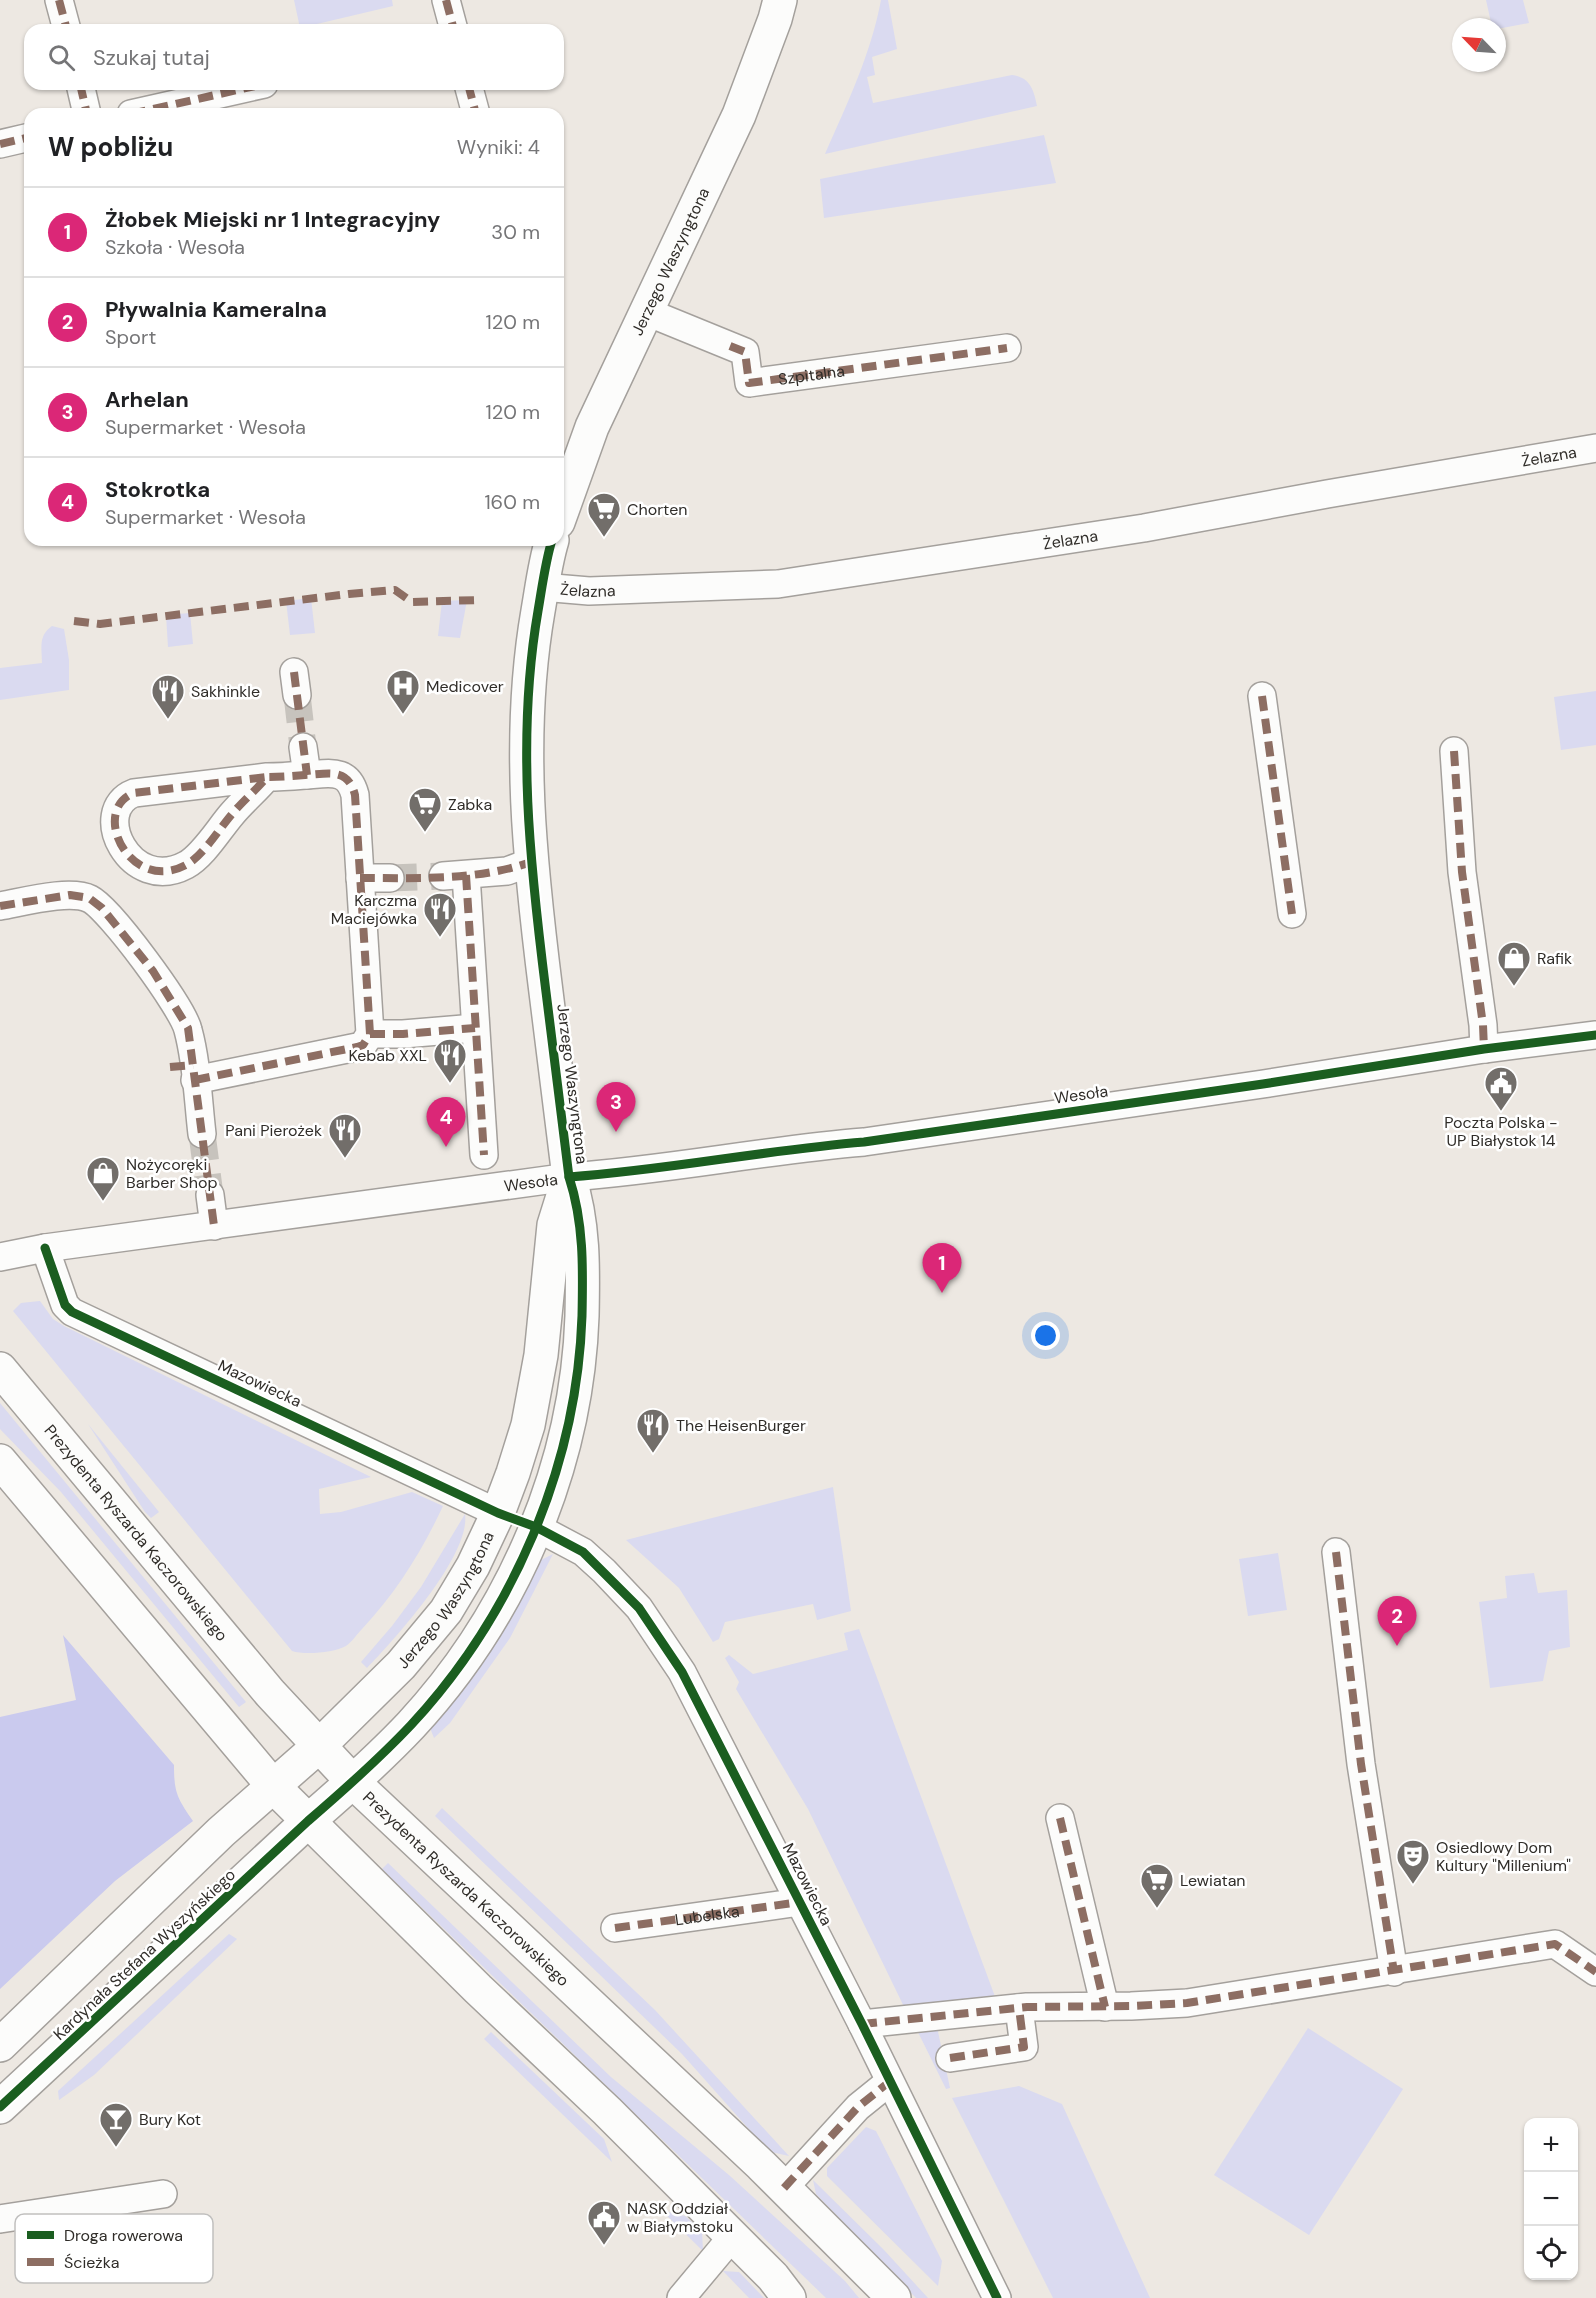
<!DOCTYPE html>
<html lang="pl">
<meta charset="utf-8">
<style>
:root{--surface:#fff;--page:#f6f6f6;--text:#202124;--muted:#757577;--line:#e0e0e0;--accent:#db2777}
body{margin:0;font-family:"DM Sans",sans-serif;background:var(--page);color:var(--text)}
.controls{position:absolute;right:18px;bottom:18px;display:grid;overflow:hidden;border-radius:12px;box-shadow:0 2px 4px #0004}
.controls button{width:54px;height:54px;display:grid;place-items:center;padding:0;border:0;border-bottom:2px solid var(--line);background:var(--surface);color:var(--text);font:30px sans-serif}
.compass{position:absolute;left:1452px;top:18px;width:54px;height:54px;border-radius:50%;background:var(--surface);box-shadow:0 2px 4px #0004;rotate:295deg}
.you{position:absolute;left:1046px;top:1336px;width:21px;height:21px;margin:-15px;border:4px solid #fff;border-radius:50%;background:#1a73e8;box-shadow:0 0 0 9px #1a73e833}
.badge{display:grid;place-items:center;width:39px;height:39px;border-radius:50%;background:var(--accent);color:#fff;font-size:20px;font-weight:700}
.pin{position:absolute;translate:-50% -50px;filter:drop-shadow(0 2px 3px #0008)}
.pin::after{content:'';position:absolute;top:32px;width:21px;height:18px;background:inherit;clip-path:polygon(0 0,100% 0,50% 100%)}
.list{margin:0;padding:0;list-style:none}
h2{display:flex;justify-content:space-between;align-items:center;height:78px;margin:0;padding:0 24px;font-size:26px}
h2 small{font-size:20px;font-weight:400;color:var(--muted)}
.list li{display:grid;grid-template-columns:39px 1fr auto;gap:18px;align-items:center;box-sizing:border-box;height:90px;padding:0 24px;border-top:2px solid var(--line)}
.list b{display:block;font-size:22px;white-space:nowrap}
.list p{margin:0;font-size:20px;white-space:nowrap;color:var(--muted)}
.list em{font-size:20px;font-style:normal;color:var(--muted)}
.icon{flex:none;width:33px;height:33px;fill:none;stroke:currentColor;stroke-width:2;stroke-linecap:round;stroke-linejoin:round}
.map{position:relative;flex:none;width:1596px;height:2298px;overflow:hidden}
.search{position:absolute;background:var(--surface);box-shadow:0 2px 4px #0004;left:24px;top:24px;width:540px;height:66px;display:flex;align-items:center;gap:15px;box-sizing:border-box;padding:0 21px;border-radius:18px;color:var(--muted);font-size:22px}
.panel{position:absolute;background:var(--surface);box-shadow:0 2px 4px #0004;left:24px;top:108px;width:540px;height:438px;border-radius:18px}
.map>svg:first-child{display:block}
.green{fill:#dadaf0}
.forest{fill:#cacaee}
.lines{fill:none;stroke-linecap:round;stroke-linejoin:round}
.minor-tunnel{stroke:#c7c3bd;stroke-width:27;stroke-dasharray:27 14;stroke-linecap:butt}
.minor-casing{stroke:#a4a09c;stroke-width:30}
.tertiary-casing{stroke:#a4a09c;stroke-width:36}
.secondary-casing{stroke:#a4a09c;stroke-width:36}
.minor{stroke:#fcfcfb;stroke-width:27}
.tertiary{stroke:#fcfcfb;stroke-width:33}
.secondary{stroke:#fcfcfb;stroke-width:33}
.quiet{stroke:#8d6e63;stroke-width:8;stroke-dasharray:15 8;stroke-linecap:butt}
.cycleway-casing{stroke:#fff;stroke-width:13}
.cycleway{stroke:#1b5e20;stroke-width:9}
.labels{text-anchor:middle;stroke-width:5;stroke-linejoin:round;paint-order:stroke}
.street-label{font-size:16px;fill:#302d29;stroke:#fff}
.poi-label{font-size:16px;fill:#302d29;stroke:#fff;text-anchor:start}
.key{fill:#fff;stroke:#c1c0bf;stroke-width:1.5}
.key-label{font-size:16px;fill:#302d29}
</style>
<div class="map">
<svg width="1596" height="2298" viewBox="0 0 1596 2298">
<rect width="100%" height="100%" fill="#ede8e2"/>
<g class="green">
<polygon points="294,0 392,0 393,6 300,28"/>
<path d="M881,0H888L897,49L872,57L875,75L867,77L873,103L1012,75C1030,77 1034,90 1037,106L825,154C847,104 871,54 881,0Z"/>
<polygon points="1486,0 1523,0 1529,23 1497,29 1497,27 1492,27"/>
<polygon points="1044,135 1056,183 824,218 820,179"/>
<polygon points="311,598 315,633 290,635 286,601"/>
<polygon points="467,600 460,638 438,636 442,601"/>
<polygon points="190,613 193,644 168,647 166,615"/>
<path d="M52,626L64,629L69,660V690L0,700V668L42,663C42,647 38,636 52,626Z"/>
<polygon points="1596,691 1596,745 1561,750 1554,697"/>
<path d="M40,1301L53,1319L64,1326L371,1477L319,1489L320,1514L341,1512L412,1492L443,1506C422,1551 396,1593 362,1629C357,1634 352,1642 346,1646C334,1653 304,1655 292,1651L13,1311L21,1303Z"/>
<polygon points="0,1403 246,1702 239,1707 61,1492 0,1429"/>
<polygon points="88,1424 159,1512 151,1518 145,1512"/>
<polygon points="833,1487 851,1611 817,1620 813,1604 725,1622 719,1639 713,1642 679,1588 626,1540"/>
<path d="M465,1514C471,1555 395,1639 367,1668L361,1662L392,1626L421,1587Z"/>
<polygon points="1278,1553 1287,1610 1248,1616 1239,1559"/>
<polygon points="553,1554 510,1638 450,1723 434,1738 430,1728 487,1653 539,1561"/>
<polygon points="1534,1573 1538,1593 1567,1590 1570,1647 1549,1651 1543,1681 1490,1688 1479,1602 1507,1598 1505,1576"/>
<polygon points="859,1629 997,2002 908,2015 808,1809 736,1689 739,1682 725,1658 729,1655 753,1674 848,1650 844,1633"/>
<polygon points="442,1808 655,2010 789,2156 771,2152 763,2145 682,2054 435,1816"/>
<polygon points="388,1863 611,2077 729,2175 845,2281 859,2298 826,2298 382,1869"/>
<polygon points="229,1934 237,1939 94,2075 59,2100 58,2091"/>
<polygon points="937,2027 950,2088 946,2089 917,2030"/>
<polygon points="1308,2028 1403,2089 1309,2235 1214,2175"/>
<polygon points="491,2032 604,2139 612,2162 484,2039"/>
<polygon points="1019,2086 1062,2104 1150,2298 1053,2298 952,2098"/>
<polygon points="866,2127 876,2131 942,2261 938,2286 827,2176 827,2168"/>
<polygon points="813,2180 884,2250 928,2298 916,2298 816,2194"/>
<polygon points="661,2210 685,2216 702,2231 703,2251"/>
<polygon points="723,2271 739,2272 764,2298 749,2298"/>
</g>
<path class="forest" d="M63,1635L174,1765C174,1792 177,1798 193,1821L115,1881L0,1989V1717L76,1700Z"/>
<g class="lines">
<g class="minor-tunnel">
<polyline points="297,695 303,747"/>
<polyline points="390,878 443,876"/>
<polyline points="202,1134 210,1195"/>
</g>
<g class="minor-casing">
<g id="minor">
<polyline points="59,0 67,30"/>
<polyline points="446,0 454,30"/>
<polyline points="80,84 87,114"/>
<polyline points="468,84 476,114"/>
<polyline points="131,114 264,84"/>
<polyline points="0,144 30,137"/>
<path id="s1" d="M647,312L745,352L749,383L1007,348"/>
<path id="s2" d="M542,587L589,591L778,584L1144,528L1327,494L1596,448"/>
<polyline points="294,672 297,695"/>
<polyline points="1262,696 1292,914"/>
<polyline points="303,747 307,775"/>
<polyline points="1454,751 1462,872 1483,1025 1484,1049"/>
<polyline points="466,875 484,1155"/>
<polyline points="443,876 507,871 531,862"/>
<polyline points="360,878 390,878"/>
<path d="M0,906C23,902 70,889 90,899C110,909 183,1008 188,1030C197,1063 198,1100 202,1134"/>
<polyline points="370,1034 403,1034 475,1028"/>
<path d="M195,1080L357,1047L363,1045L370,1034L355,795C348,767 328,774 305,775C293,776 280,777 267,777C256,790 243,801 232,814C219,829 203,856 186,865C130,895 89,810 134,793L267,777"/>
<polyline points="210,1195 214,1226"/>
<polyline points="45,1248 65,1305 72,1312 498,1513"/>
<path id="s3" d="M0,1257L45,1248L569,1177C668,1170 765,1150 864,1142L1263,1084L1484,1049L1596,1035"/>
<polyline points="536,1527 583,1552 604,1571 639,1608 682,1672 862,2024 997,2298"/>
<polyline points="1336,1552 1361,1764 1394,1972"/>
<polyline points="1060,1818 1105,2007"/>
<polyline points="615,1928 800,1902"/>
<polyline points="862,2024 1027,2007 1131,2006 1187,2003 1555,1944 1596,1972"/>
<polyline points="950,2058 1024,2047 1019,2008"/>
<polyline points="784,2188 858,2107 889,2082"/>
<polyline points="0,2219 163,2194"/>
<polyline points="681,2298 732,2237"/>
</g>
</g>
<g class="tertiary-casing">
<g id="tertiary">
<path id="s4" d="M558,522L592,427L739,115L775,19L780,0"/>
<path id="s5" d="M0,2045L221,1832L319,1746L401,1665L446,1611L473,1566L498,1513L513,1473L528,1425L541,1355L554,1225L569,1177"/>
<path d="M0,2107L308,1821C344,1790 379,1759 411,1725C513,1615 577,1466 582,1316C583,1269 584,1223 569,1177C561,1115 554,1054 546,992C530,865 516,738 538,611C542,588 545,563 552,540"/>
</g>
</g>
<g class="secondary-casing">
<g id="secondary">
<path id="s6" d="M0,1369L270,1693L353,1782L761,2165L894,2298"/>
<polyline points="0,1461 274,1787 478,1989 607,2111 773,2277 789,2298"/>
</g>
</g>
<use href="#minor" class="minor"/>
<use href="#tertiary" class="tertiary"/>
<use href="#secondary" class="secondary"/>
<g class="quiet">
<polyline points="59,0 67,30"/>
<polyline points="446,0 454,30"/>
<polyline points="80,84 87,114"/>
<polyline points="468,84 476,114"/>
<polyline points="131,114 264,84"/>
<polyline points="0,144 30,137"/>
<polyline points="730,346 745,352 749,383 1007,348"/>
<polyline points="74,621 100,624 349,594 395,590 412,602 480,600"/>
<polyline points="294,672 307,775"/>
<polyline points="1262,696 1292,914"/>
<polyline points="1454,751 1462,872 1483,1025 1484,1049"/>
<polyline points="466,875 484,1155"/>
<path d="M360,878C416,878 477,881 531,862"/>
<polyline points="0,906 70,895 89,898 102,908 153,971 188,1028 214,1226"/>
<polyline points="370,1034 403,1034 475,1028"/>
<polyline points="170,1067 193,1065"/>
<path d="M195,1080L357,1047L363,1045L370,1034L355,795C348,767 328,774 305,775C293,776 280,777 267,777C256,790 243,801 232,814C219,829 203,856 186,865C130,895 89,810 134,793L267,777"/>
<polyline points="1336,1552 1361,1764 1394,1972"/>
<polyline points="1060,1818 1105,2007"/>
<path id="s7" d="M615,1928L800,1902"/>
<polyline points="862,2024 1027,2007 1131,2006 1187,2003 1555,1944 1596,1972"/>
<polyline points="950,2058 1024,2047 1019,2008"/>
<polyline points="784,2188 858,2107 889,2082"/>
</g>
<g class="cycleway-casing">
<g id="cycleway">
<path d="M569,1177C668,1170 765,1150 864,1142L1263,1084L1484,1049L1596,1035"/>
<polyline points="45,1248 65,1305 72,1312 498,1513 536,1527 583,1552 639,1608 682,1672 862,2024 997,2298"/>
<path d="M0,2107L308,1821C344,1790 379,1759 411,1725C513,1615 577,1466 582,1316C583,1269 584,1223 569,1177C561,1115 554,1054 546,992C530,865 516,738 538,611C542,588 545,563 552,540"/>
</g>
</g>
<use href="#cycleway" class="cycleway"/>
</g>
<defs>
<g id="supermarket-pin" transform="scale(1.725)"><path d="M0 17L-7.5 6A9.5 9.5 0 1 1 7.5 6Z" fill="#726e6a" stroke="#fff"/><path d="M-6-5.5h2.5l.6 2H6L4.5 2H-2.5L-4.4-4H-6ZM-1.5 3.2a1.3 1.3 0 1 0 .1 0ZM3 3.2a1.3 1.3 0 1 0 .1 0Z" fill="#fff"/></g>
<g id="hospital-pin" transform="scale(1.725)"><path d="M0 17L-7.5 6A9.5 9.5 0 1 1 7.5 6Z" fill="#726e6a" stroke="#fff"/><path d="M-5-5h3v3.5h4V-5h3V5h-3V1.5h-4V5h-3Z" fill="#fff"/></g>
<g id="restaurant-pin" transform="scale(1.725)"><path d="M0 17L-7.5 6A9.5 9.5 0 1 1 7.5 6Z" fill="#726e6a" stroke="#fff"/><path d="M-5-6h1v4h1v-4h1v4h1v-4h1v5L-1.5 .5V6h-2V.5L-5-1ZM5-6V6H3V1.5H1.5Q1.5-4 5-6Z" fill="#fff"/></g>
<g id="shop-pin" transform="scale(1.725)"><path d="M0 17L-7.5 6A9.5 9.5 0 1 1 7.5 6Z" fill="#726e6a" stroke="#fff"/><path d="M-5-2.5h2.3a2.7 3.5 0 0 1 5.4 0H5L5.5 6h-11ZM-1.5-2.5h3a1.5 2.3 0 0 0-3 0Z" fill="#fff"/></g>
<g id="civic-pin" transform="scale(1.725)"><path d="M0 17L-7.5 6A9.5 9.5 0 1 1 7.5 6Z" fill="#726e6a" stroke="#fff"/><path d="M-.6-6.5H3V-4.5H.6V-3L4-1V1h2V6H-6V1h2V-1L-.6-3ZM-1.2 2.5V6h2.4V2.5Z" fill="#fff"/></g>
<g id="theatre-pin" transform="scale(1.725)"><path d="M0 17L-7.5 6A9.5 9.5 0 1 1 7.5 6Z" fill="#726e6a" stroke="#fff"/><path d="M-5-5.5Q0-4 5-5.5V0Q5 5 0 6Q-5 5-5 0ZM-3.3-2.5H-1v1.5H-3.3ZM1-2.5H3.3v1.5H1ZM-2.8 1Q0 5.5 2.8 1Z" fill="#fff"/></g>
<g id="bar-pin" transform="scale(1.725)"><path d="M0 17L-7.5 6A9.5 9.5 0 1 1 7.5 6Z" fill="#726e6a" stroke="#fff"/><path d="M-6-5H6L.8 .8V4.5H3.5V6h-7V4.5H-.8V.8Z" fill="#fff"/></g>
</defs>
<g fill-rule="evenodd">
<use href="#supermarket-pin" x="604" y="509"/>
<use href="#hospital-pin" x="403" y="686"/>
<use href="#restaurant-pin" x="168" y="691"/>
<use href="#supermarket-pin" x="425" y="804"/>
<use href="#restaurant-pin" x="440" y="909"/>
<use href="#shop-pin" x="1514" y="958"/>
<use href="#restaurant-pin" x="450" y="1055"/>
<use href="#civic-pin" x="1501" y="1083"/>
<use href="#restaurant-pin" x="345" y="1130"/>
<use href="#shop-pin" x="103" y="1173"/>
<use href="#restaurant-pin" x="653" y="1425"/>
<use href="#theatre-pin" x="1413" y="1856"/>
<use href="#supermarket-pin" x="1157" y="1880"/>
<use href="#bar-pin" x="116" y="2119"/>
<use href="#civic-pin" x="604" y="2217"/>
</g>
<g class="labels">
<g class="street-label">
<text dy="6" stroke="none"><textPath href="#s4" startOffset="284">Jerzego Waszyngtona</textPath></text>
<text dy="6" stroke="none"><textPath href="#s1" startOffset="200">Szpitalna</textPath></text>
<text dy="6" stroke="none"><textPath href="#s2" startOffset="1018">Żelazna</textPath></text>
<text dy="6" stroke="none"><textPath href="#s2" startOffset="532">Żelazna</textPath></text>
<text dy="6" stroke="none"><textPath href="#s2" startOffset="46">Żelazna</textPath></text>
<text transform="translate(573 1084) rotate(83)" y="6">Jerzego Waszyngtona</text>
<text transform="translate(1081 1094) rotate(-8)" y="6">Wesoła</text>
<text dy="6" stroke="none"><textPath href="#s3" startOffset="536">Wesoła</textPath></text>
<text transform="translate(260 1383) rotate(25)" y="6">Mazowiecka</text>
<text dy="6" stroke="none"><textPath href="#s6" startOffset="213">Prezydenta Ryszarda Kaczorowskiego</textPath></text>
<text dy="6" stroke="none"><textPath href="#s5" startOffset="632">Jerzego Waszyngtona</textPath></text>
<text transform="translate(808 1884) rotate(63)" y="6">Mazowiecka</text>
<text dy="6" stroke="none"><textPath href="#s6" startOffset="699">Prezydenta Ryszarda Kaczorowskiego</textPath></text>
<text dy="6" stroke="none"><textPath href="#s7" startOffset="93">Lubelska</textPath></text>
<text transform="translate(144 1954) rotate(-43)" y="6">Kardynała Stefana Wyszyńskiego</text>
</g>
<g class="poi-label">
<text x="627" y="515">Chorten</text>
<text x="426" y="692">Medicover</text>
<text x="191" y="697">Sakhinkle</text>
<text x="448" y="810">Zabka</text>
<text x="417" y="906" text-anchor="end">Karczma<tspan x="417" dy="18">Maciejówka</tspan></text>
<text x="1537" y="964">Rafik</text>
<text x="427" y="1061" text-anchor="end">Kebab XXL</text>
<text x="1501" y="1128" text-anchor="middle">Poczta Polska -<tspan x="1501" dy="18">UP Białystok 14</tspan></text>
<text x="322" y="1136" text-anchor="end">Pani Pierożek</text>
<text x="126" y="1170">Nożycoręki<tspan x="126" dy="18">Barber Shop</tspan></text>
<text x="676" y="1431">The HeisenBurger</text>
<text x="1436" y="1853">Osiedlowy Dom<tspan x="1436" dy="18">Kultury "Millenium"</tspan></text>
<text x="1180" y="1886">Lewiatan</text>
<text x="139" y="2125">Bury Kot</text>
<text x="627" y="2214">NASK Oddział<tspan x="627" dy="18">w Białymstoku</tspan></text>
</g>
</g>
<rect x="15" y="2214" width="198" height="69" rx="9" class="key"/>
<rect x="27" y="2231" width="27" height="8" fill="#1b5e20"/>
<rect x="27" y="2258" width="27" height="8" fill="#8d6e63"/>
<g class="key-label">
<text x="64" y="2241">Droga rowerowa</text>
<text x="64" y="2268">Ścieżka</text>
</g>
</svg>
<div class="controls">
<button>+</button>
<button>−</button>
<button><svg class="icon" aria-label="locate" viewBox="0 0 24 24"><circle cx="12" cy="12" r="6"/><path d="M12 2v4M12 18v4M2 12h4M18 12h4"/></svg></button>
</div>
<svg class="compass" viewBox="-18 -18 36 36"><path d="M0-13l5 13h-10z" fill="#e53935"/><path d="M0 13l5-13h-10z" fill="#757577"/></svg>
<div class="you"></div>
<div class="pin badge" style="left:942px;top:1293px">1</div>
<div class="pin badge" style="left:1397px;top:1646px">2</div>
<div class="pin badge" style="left:616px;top:1132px">3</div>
<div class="pin badge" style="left:446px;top:1147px">4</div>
<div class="search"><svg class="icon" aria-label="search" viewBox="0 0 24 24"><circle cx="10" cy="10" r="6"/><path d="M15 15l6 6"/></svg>Szukaj tutaj</div>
<section class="panel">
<h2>W pobliżu<small>Wyniki: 4</small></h2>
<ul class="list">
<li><span class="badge">1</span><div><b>Żłobek Miejski nr 1 Integracyjny</b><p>Szkoła · Wesoła</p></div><em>30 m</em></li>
<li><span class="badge">2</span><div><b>Pływalnia Kameralna</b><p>Sport</p></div><em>120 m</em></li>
<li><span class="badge">3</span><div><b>Arhelan</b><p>Supermarket · Wesoła</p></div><em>120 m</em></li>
<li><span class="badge">4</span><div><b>Stokrotka</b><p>Supermarket · Wesoła</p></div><em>160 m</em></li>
</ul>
</section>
</div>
